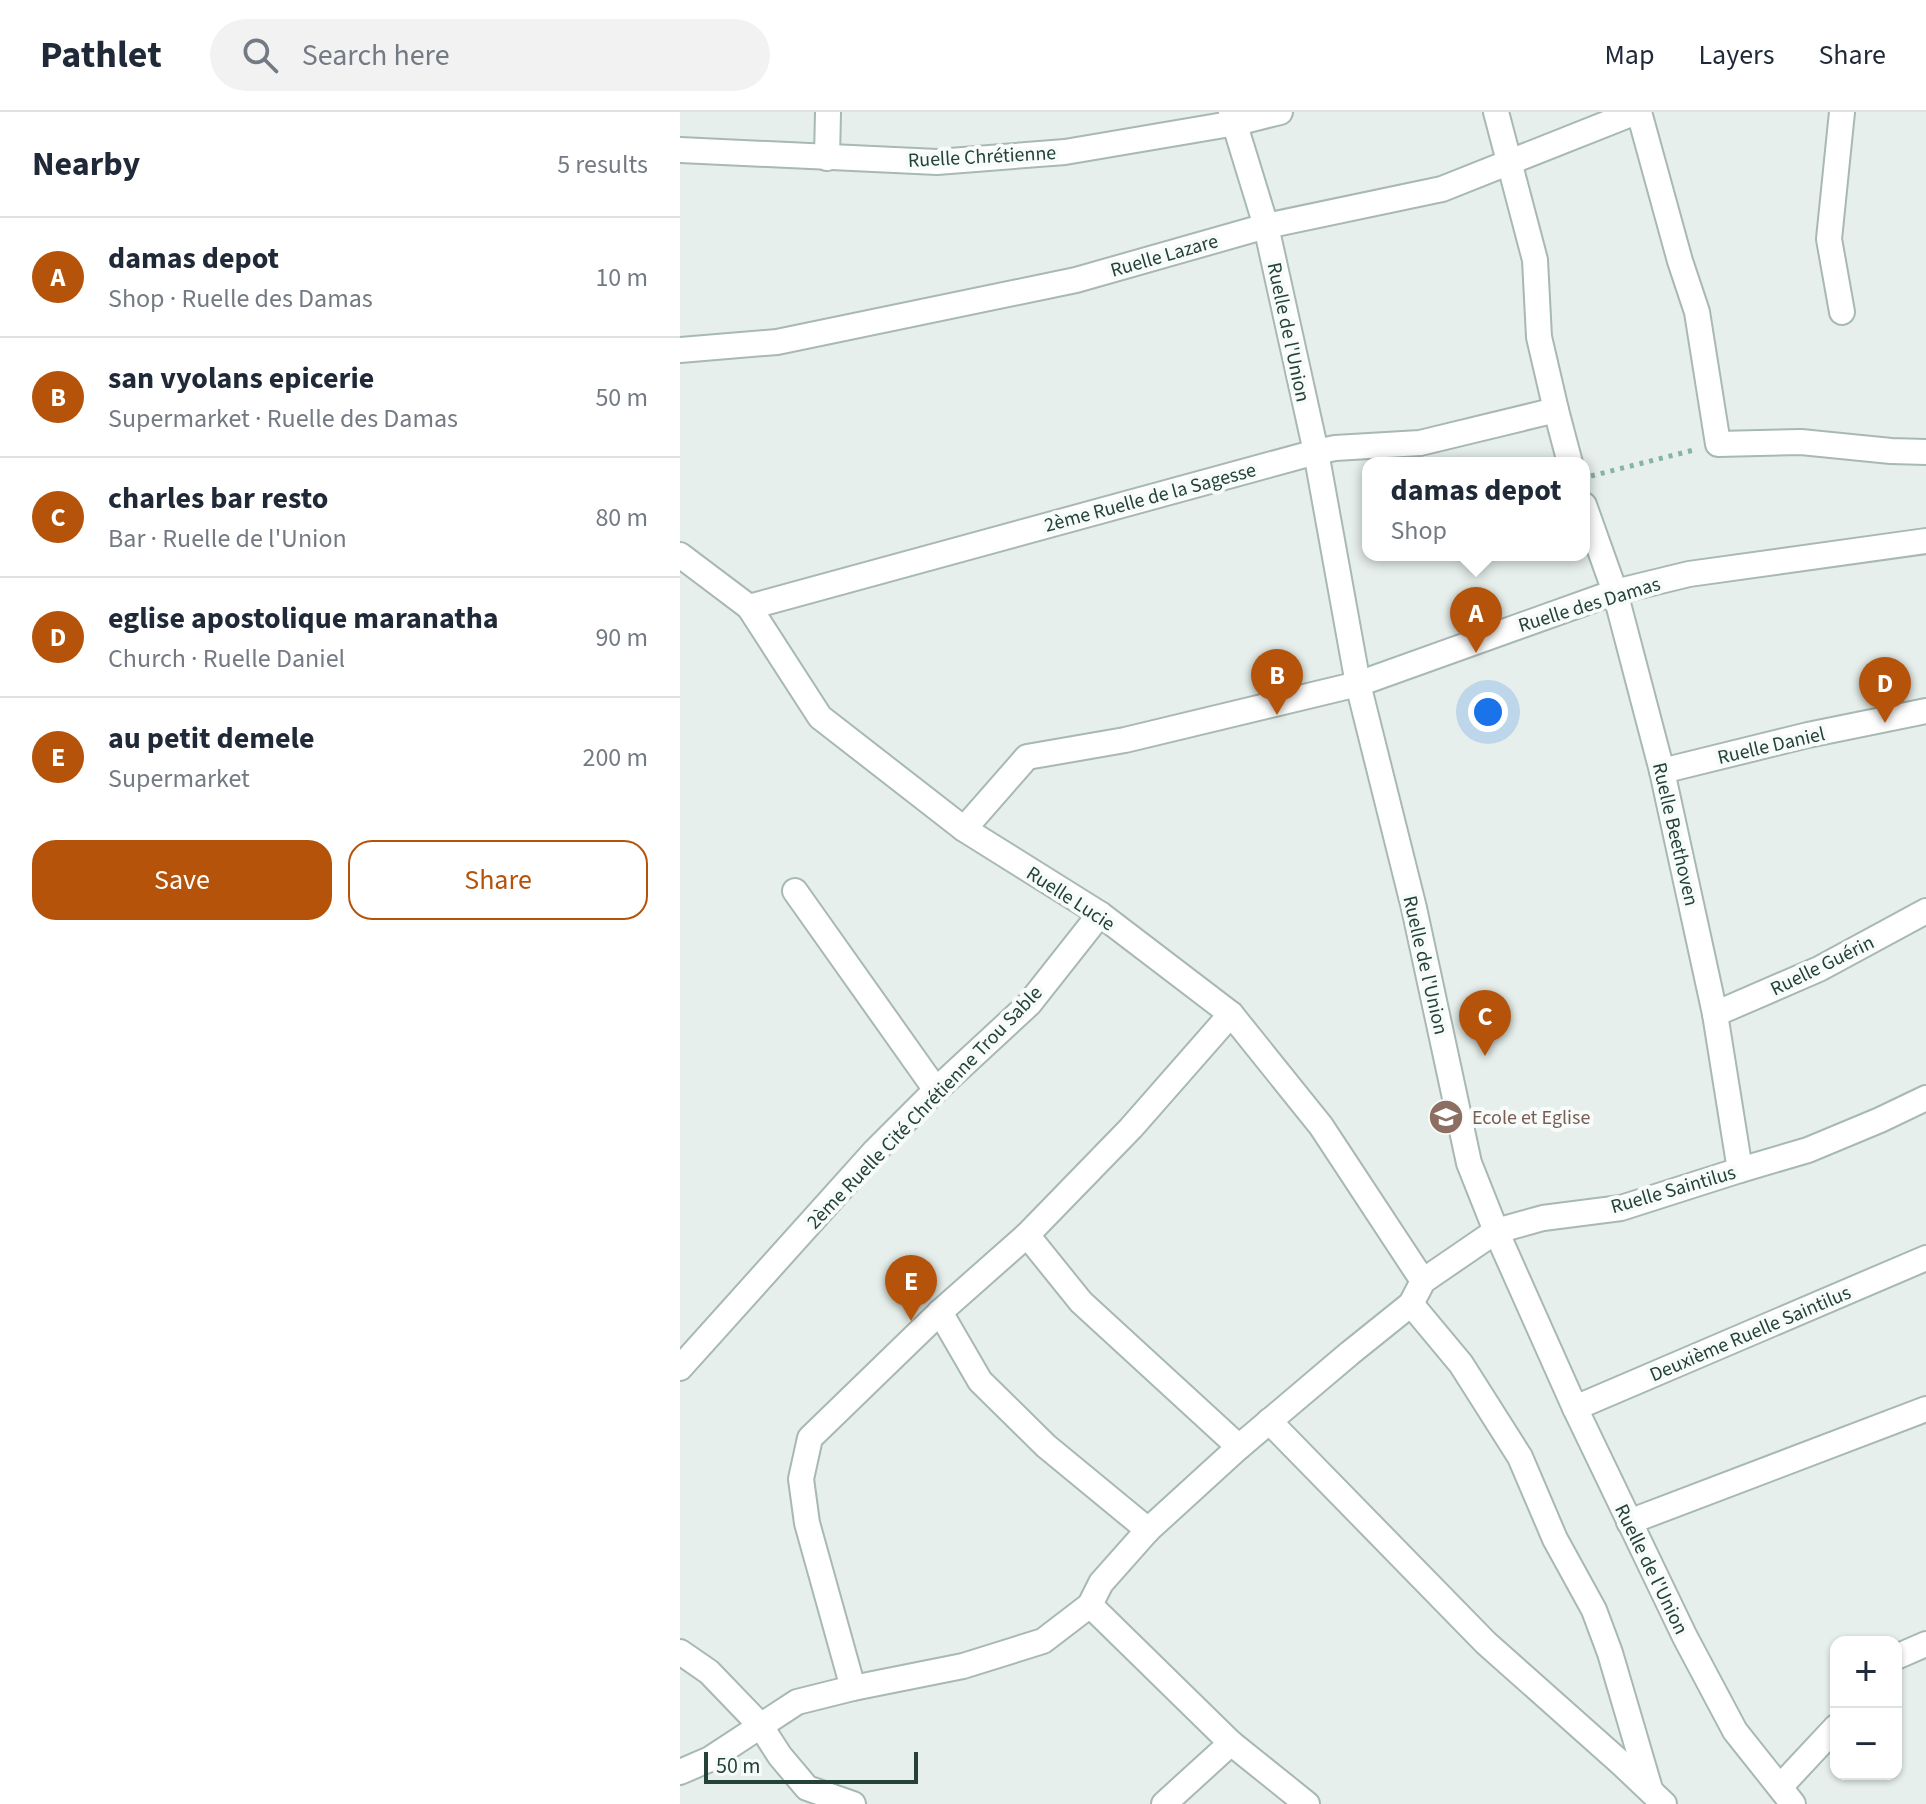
<!DOCTYPE html>
<meta charset="utf-8">
<style>
:root{--surface:#fff;--page:#f2f2f3;--text:#1f2937;--muted:#747a83;--line:#e0e1e3;--accent:#b45309}
body{margin:0;font-family:"Source Sans 3",sans-serif;background:var(--page);color:var(--text)}
.controls{position:absolute;right:24px;bottom:24px;display:grid;overflow:hidden;border-radius:16px;box-shadow:0 2px 6px #0004}
.controls button{width:72px;height:72px;display:grid;place-items:center;padding:0;border:0;border-bottom:2px solid var(--line);background:var(--surface);color:var(--text);font:40px sans-serif}
.scale{position:absolute;left:24px;bottom:20px;width:214px;box-sizing:border-box;padding-left:8px;border:4px solid #24423a;border-top:0;font-size:22px;line-height:28px;white-space:nowrap;color:#24423a;-webkit-text-stroke:6px #f7fbf9;paint-order:stroke}
.you{position:absolute;left:808px;top:600px;width:28px;height:28px;margin:-20px;border:6px solid #fff;border-radius:50%;background:#1a73e8;box-shadow:0 0 0 12px #1a73e833}
.badge{display:grid;place-items:center;width:52px;height:52px;border-radius:50%;background:var(--accent);color:#fff;font-size:26px;font-weight:700}
.pin{position:absolute;translate:-50% -66px;filter:drop-shadow(0 2px 4px #0008)}
.pin::after{content:'';position:absolute;top:42px;width:28px;height:24px;background:inherit;clip-path:polygon(0 0,100% 0,50% 100%)}
.popup{position:absolute;left:682px;top:345px;width:228px;height:104px;box-sizing:border-box;display:grid;place-content:center;border-radius:16px;background:var(--surface);filter:drop-shadow(0 2px 6px #0005);font-size:26px;white-space:nowrap;color:var(--muted)}
.popup b{font-size:30px;color:var(--text)}
.popup::after{content:'';position:absolute;left:50%;top:100%;margin-left:-16px;border:16px solid transparent;border-top-color:var(--surface)}
.list{margin:0;padding:0;list-style:none}
h2{display:flex;justify-content:space-between;align-items:center;height:104px;margin:0;padding:0 32px;font-size:34px}
h2 small{font-size:26px;font-weight:400;color:var(--muted)}
.list li{display:grid;grid-template-columns:52px 1fr auto;gap:24px;align-items:center;box-sizing:border-box;height:120px;padding:0 32px;border-top:2px solid var(--line)}
.list b{display:block;font-size:30px;white-space:nowrap}
.list p{margin:0;font-size:26px;white-space:nowrap;color:var(--muted)}
.list em{font-size:26px;font-style:normal;color:var(--muted)}
.actions{display:flex;gap:16px;padding:24px 32px}
.actions a{flex:1;padding:18px 0;border:2px solid var(--accent);border-radius:24px;text-align:center;font-size:28px;color:var(--accent)}
.actions .main{background:var(--accent);color:#fff}
.icon{flex:none;width:44px;height:44px;fill:none;stroke:currentColor;stroke-width:2;stroke-linecap:round;stroke-linejoin:round}
.map{position:relative;flex:none;width:1246px;height:1692px;overflow:hidden}
header{display:flex;align-items:center;gap:48px;box-sizing:border-box;height:112px;padding:0 40px;background:var(--surface);border-bottom:2px solid var(--line)}
header strong{font-size:38px}
nav{display:flex;gap:44px;margin-inline-start:auto;font-size:28px}
.search{width:560px;height:72px;background:var(--page);display:flex;align-items:center;gap:20px;box-sizing:border-box;padding:0 28px;border-radius:44px;color:var(--muted);font-size:30px}
main{display:flex}
aside{flex:1;background:var(--surface)}
.map>svg:first-child{display:block}
.lines{fill:none;stroke-linecap:round;stroke-linejoin:round}
.minor-casing{stroke:#a8b8b2;stroke-width:28}
.path{stroke:#86b3a5;stroke-width:5;stroke-dasharray:4 6;stroke-linecap:butt}
.minor{stroke:#fff;stroke-width:24}
.labels{text-anchor:middle;stroke-width:8;stroke-linejoin:round;paint-order:stroke}
.street-label{font-size:20px;fill:#24423a;stroke:#f7fbf9}
.education-label{font-size:20px;fill:#785e54;stroke:#f7fbf9;text-anchor:start}
</style>
<header>
<strong>Pathlet</strong>
<div class="search"><svg class="icon" aria-label="search" viewBox="0 0 24 24"><circle cx="10" cy="10" r="6"/><path d="M15 15l6 6"/></svg>Search here</div>
<nav><a>Map</a><a>Layers</a><a>Share</a></nav>
</header>
<main>
<aside>
<h2>Nearby<small>5 results</small></h2>
<ul class="list">
<li><span class="badge">A</span><div><b>damas depot</b><p>Shop · Ruelle des Damas</p></div><em>10 m</em></li>
<li><span class="badge">B</span><div><b>san vyolans epicerie</b><p>Supermarket · Ruelle des Damas</p></div><em>50 m</em></li>
<li><span class="badge">C</span><div><b>charles bar resto</b><p>Bar · Ruelle de l'Union</p></div><em>80 m</em></li>
<li><span class="badge">D</span><div><b>eglise apostolique maranatha</b><p>Church · Ruelle Daniel</p></div><em>90 m</em></li>
<li><span class="badge">E</span><div><b>au petit demele</b><p>Supermarket</p></div><em>200 m</em></li>
</ul>
<div class="actions"><a class="main">Save</a><a>Share</a></div>
</aside>
<div class="map">
<svg width="1246" height="1692" viewBox="0 0 1246 1692">
<rect width="100%" height="100%" fill="#e6efeb"/>
<g class="lines">
<g class="minor-casing">
<g id="minor">
<polyline points="551,0 586,114 636,340 678,572 734,796 789,1051 816,1119 895,1296 1005,1525 1055,1619 1113,1692"/>
<polyline points="816,0 855,148 859,225 876,298 890,351"/>
<polyline points="959,0 1000,149 1017,200 1038,332 1121,330 1211,339 1246,340"/>
<polyline points="1162,0 1149,127 1162,200"/>
<polyline points="0,38 257,50 385,40 556,11 600,0"/>
<polyline points="147,46 148,0"/>
<polyline points="0,238 97,230 396,168 586,114 762,77 956,0"/>
<polyline points="904,393 935,480 982,659 1035,902 1060,1058"/>
<polyline points="0,443 69,495 140,605 284,717 420,802 551,902 641,1014 743,1169"/>
<polyline points="69,495 636,340 655,336 740,331 876,298"/>
<polyline points="982,659 1128,623 1246,599"/>
<polyline points="284,717 347,645 445,628 678,572 935,480 1009,462 1246,429"/>
<polyline points="115,779 256,978"/>
<polyline points="1035,902 1139,857 1246,799"/>
<polyline points="347,1123 401,1190 559,1335"/>
<polyline points="731,1192 781,1252 840,1345 875,1427 914,1498 930,1541 970,1677"/>
<polyline points="260,1200 300,1269 366,1334 468,1418"/>
<polyline points="0,1256 194,1040 256,978 349,892 420,802"/>
<polyline points="895,1296 1246,1146"/>
<polyline points="589,1309 806,1531 942,1652 984,1692"/>
<polyline points="949,1410 1246,1297"/>
<polyline points="410,1493 551,1631 627,1692"/>
<polyline points="0,1540 29,1560 80,1613 100,1644 127,1676 173,1692"/>
<polyline points="1216,1545 1246,1532"/>
<polyline points="173,1576 127,1411 121,1367 130,1326 260,1200 347,1123 451,1016 551,902"/>
<polyline points="0,1660 30,1647 117,1590 173,1576 283,1554 363,1529 410,1493 421,1471 468,1418 559,1335 670,1241 731,1192 743,1169 816,1119 863,1106 941,1096 1060,1058 1128,1038 1200,1008 1246,986"/>
<polyline points="1100,1675 1156,1615"/>
<polyline points="484,1692 551,1631"/>
</g>
</g>
<polyline class="path" points="911,364 1014,338"/>
<use href="#minor" class="minor"/>
</g>
<defs>
<g id="school-disc" transform="scale(1.8)"><circle r="9.5" fill="#8d6e63" stroke="#f7fbf9"/><path d="M0-5L7-2L0 1L-7-2ZM-4 1L0 2.5L4 1V4Q0 6-4 4Z" fill="#fff"/></g>
</defs>
<g fill-rule="evenodd">
<use href="#school-disc" x="766" y="1005"/>
</g>
<g class="labels">
<g class="street-label">
<text transform="translate(302 44) rotate(-3)" y="7">Ruelle Chrétienne</text>
<text transform="translate(484 143) rotate(-16)" y="7">Ruelle Lazare</text>
<text transform="translate(609 220) rotate(78)" y="7">Ruelle de l'Union</text>
<text transform="translate(470 385) rotate(-15)" y="7">2ème Ruelle de la Sagesse</text>
<text transform="translate(909 492) rotate(-17)" y="7">Ruelle des Damas</text>
<text transform="translate(1091 633) rotate(-13)" y="7">Ruelle Daniel</text>
<text transform="translate(996 722) rotate(77)" y="7">Ruelle Beethoven</text>
<text transform="translate(391 786) rotate(33)" y="7">Ruelle Lucie</text>
<text transform="translate(746 853) rotate(77)" y="7">Ruelle de l'Union</text>
<text transform="translate(1142 853) rotate(-26)" y="7">Ruelle Guérin</text>
<text transform="translate(244 995) rotate(-46)" y="7">2ème Ruelle Cité Chrétienne Trou Sable</text>
<text transform="translate(993 1077) rotate(-16)" y="7">Ruelle Saintilus</text>
<text transform="translate(1070 1221) rotate(-23)" y="7">Deuxième Ruelle Saintilus</text>
<text transform="translate(972 1457) rotate(64)" y="7">Ruelle de l'Union</text>
</g>
<g class="education-label">
<text x="792" y="1012">Ecole et Eglise</text>
</g>
</g>
</svg>
<div class="controls">
<button>+</button>
<button>−</button>
</div>
<div class="scale">50 m</div>
<div class="you"></div>
<div class="pin badge" style="left:796px;top:541px">A</div>
<div class="popup"><b>damas depot</b>Shop</div>
<div class="pin badge" style="left:597px;top:603px">B</div>
<div class="pin badge" style="left:805px;top:944px">C</div>
<div class="pin badge" style="left:1205px;top:611px">D</div>
<div class="pin badge" style="left:231px;top:1209px">E</div>
</div>
</main>
